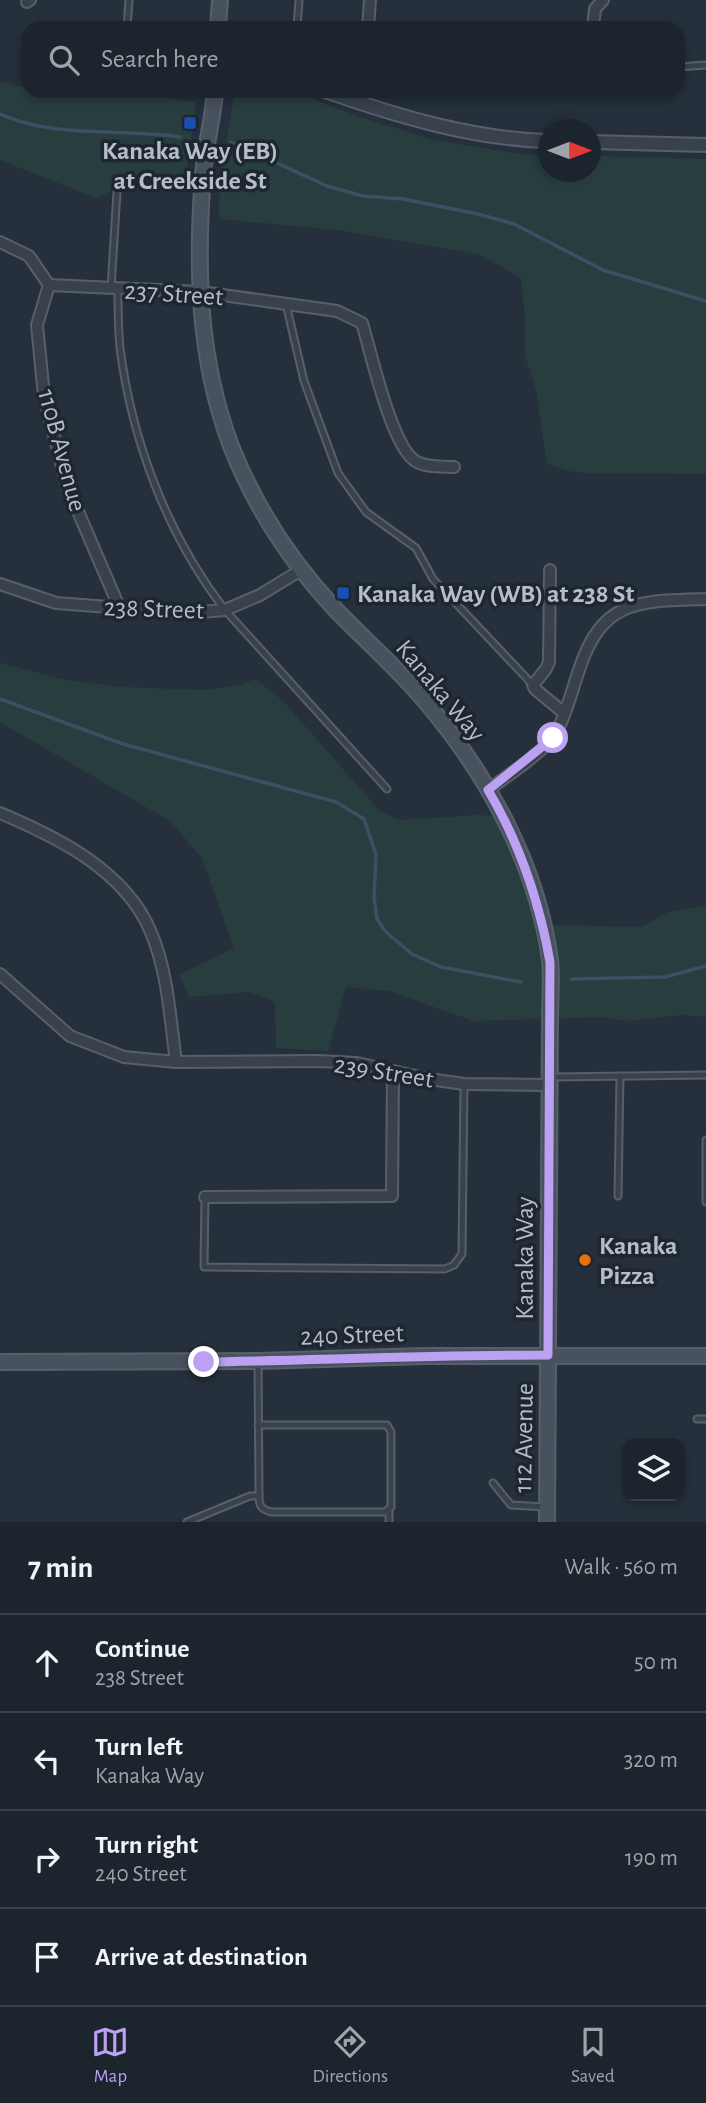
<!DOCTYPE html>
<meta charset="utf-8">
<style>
:root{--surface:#1c242d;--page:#293039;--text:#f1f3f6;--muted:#a0a4aa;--line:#3a4149;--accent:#bca0f2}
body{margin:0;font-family:"Alegreya Sans",sans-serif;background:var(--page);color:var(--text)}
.controls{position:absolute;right:21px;bottom:21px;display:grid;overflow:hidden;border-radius:14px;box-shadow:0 4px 10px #0003}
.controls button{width:63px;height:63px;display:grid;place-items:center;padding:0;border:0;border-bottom:2px solid var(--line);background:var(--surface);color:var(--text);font:35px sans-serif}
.compass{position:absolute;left:538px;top:119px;width:63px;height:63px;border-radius:50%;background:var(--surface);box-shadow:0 4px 10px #0003;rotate:90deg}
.stop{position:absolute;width:21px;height:21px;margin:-16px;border:5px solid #bca0f2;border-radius:50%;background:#fff}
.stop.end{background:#bca0f2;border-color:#fff;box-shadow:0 2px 7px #0008}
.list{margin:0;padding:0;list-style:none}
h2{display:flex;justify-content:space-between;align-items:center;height:91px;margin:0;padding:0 28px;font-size:30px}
h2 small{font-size:23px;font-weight:400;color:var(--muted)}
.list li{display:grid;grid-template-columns:46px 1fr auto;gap:21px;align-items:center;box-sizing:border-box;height:98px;padding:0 28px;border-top:2px solid var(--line)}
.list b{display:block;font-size:26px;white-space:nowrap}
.list p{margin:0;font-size:23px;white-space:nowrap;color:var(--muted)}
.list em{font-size:23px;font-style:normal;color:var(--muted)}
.icon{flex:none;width:38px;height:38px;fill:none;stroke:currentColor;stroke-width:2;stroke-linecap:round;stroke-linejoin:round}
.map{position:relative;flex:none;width:706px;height:1522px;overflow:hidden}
.search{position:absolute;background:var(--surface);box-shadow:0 4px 10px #0003;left:21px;right:21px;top:21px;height:77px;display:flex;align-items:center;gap:18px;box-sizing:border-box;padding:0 24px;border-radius:21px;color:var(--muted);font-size:26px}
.sheet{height:483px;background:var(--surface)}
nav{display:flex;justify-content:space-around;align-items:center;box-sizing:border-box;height:98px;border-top:2px solid var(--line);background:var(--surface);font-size:19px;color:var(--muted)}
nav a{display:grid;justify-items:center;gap:4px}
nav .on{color:var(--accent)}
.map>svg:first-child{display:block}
.green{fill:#283e3e}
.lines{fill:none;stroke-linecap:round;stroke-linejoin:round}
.stream{stroke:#3c4f63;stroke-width:3.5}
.service-casing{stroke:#57606a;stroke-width:9}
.minor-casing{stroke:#57606a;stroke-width:14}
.tertiary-casing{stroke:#57606a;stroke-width:16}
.secondary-casing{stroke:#57606a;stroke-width:18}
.service{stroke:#39424c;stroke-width:5}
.minor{stroke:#39424c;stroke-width:10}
.tertiary{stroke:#39424c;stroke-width:12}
.secondary{stroke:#48525f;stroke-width:14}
.route{stroke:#bca0f2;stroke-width:9}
.transit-dot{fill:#1a4fb4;stroke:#1e2731;stroke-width:2.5}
.food-dot{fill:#e8710a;stroke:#1e2731;stroke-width:2.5}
.labels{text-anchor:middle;stroke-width:7;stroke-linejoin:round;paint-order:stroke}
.poi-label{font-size:26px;font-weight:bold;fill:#b5bdc7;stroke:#1e2731;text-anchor:start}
.street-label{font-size:26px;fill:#b5bdc7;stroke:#1e2731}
</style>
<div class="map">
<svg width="706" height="1522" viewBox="0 0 706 1522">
<rect width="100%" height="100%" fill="#25303c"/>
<g class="green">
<path d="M0,81L28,89V91C85,91 140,94 196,102L186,179L124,174L109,192L96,198L0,160Z"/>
<polygon points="235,91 291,91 360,117 433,140 519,154 548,155 548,172 590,172 591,156 706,159 706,474 584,473 568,471 547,464 536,390 525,356 525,316 521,278 481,255 338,230 219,219 220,176"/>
<polygon points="0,663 66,680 120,687 203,690 236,686 256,679 283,701 379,810 398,820 479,815 504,817 543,925 642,927 668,912 706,906 706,1017 681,1015 630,1021 603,1017 473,1021 389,991 346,987 328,1051 276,1048 275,1002 250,992 189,997 179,975 234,948 202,858 170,821 0,722"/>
</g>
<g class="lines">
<g class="stream">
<path d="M0,114C57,139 120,128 180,137"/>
<polyline points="231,142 327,186 363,196 403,199 478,214 514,224 603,270 706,301"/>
<polyline points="0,699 123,744 336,802 364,819 376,855 374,897 377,919 386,932 412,954 441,967 521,982"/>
<polyline points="571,979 665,977 706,966"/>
</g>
<g class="service-casing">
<g id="service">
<polyline points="127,28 129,0"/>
<polyline points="297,28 299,0"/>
<polyline points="678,67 706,65"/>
<polyline points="111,288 117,192"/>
<path d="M118,288C118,308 118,328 120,348C132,441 167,535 225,610L387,789"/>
<polyline points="286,304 304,381 338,473 366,512 416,548 433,579 533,685"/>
<polyline points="553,1077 706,1075"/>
<polyline points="618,1196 620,1076"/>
<polyline points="205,1197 204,1267 445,1269 454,1265 462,1254 464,1084"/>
<polyline points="706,1202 706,1140"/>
<path d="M258,1361L259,1496C259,1506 261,1509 271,1512H385L391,1507V1432L387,1425H258"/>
<polyline points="697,1419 706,1419"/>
<polyline points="493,1483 511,1505 547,1507"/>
<polyline points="389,1510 389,1522"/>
<polyline points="187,1522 250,1496 259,1496"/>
</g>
</g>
<g class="minor-casing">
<g id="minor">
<polyline points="27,2 30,0"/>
<polyline points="368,28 370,0"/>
<polyline points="593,28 595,9 603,0"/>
<polyline points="360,104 362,91"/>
<polyline points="0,242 29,256 49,285"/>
<path d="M49,285L201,292L337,311L362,323C371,352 392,450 417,462C428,468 442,466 454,467"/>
<polyline points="49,285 37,325 44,396 67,486 120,609"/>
<polyline points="550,570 549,662 546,669 533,685 535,689 564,713"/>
<polyline points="0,584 56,603 188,613 225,610 260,595 301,570"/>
<path d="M488,790C507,776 547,750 557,731C567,712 572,690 579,670C602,598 641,601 706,599"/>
<path d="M0,813C57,837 124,870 150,930C168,971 170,1018 176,1062"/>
<polyline points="0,974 70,1036 124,1057 176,1062 319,1061 357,1063 429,1079 464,1084 549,1085"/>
<polyline points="205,1197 392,1196 393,1072"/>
</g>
</g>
<g class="tertiary-casing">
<g id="tertiary">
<path d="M325,91C397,116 472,139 548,141"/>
<polyline points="590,142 706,145"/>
</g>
</g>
<g class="secondary-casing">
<g id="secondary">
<polyline points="218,28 220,0"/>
<path d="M215,91C213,119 205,147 203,175C196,267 198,359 231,446C255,507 291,562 336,610C365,640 398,669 425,701C487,774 537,864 550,960C552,979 550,999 550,1018L547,1522"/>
<polyline points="0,1362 258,1361 424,1356 706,1356"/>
</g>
</g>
<use href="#service" class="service"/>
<use href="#minor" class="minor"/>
<use href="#tertiary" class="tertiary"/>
<use href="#secondary" class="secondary"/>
</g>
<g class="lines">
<path class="route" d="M204,1362C319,1360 434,1355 548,1355L550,962C539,900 520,844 488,790L553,738"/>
</g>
<g class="transit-dot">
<rect x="183" y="116" width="14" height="14" rx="3.5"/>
<rect x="336" y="586" width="14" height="14" rx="3.5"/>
</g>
<circle class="food-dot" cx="585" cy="1260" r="7"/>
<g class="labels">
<g class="poi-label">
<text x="190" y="159" text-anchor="middle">Kanaka Way (EB)<tspan x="190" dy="30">at Creekside St</tspan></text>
<text x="357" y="602">Kanaka Way (WB) at 238 St</text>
<text x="599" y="1254">Kanaka<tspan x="599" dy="30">Pizza</tspan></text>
</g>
<g class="street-label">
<text transform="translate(174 293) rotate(4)" y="9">237 Street</text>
<text transform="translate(63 450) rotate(75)" y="9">110B Avenue</text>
<text transform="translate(154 608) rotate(2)" y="9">238 Street</text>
<text transform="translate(441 690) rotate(50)" y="9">Kanaka Way</text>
<text transform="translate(384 1071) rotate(9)" y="9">239 Street</text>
<text transform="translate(524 1258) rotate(-90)" y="9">Kanaka Way</text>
<text transform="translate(352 1334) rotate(-2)" y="9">240 Street</text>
<text transform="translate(523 1438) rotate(-89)" y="9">112 Avenue</text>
</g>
</g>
</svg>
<div class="controls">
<button><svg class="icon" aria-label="layers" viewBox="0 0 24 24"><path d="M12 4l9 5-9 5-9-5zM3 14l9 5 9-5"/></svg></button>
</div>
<svg class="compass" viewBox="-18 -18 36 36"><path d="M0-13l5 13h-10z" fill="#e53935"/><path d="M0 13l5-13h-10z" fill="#a0a4aa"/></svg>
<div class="stop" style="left:553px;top:738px"></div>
<div class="stop end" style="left:204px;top:1362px"></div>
<div class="search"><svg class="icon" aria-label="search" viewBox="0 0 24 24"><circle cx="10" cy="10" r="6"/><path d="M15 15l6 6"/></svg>Search here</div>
</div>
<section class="sheet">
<h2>7 min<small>Walk · 560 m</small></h2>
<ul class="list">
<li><svg class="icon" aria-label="ahead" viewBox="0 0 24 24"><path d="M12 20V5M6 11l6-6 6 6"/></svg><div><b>Continue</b><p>238 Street</p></div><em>50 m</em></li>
<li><svg class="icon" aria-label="left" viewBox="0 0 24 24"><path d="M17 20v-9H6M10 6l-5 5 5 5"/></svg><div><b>Turn left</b><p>Kanaka Way</p></div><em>320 m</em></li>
<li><svg class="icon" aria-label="right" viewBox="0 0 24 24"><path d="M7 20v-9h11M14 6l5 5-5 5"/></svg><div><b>Turn right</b><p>240 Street</p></div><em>190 m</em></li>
<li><svg class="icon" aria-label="arrive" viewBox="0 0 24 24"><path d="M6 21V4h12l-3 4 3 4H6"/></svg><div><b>Arrive at destination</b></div></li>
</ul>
</section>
<nav>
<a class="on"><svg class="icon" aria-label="map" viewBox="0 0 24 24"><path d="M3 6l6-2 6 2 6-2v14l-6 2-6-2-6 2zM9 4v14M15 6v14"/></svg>Map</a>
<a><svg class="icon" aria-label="directions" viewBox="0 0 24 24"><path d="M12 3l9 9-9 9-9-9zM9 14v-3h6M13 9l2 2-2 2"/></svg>Directions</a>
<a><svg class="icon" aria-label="saved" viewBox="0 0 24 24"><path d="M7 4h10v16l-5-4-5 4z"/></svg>Saved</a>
</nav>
